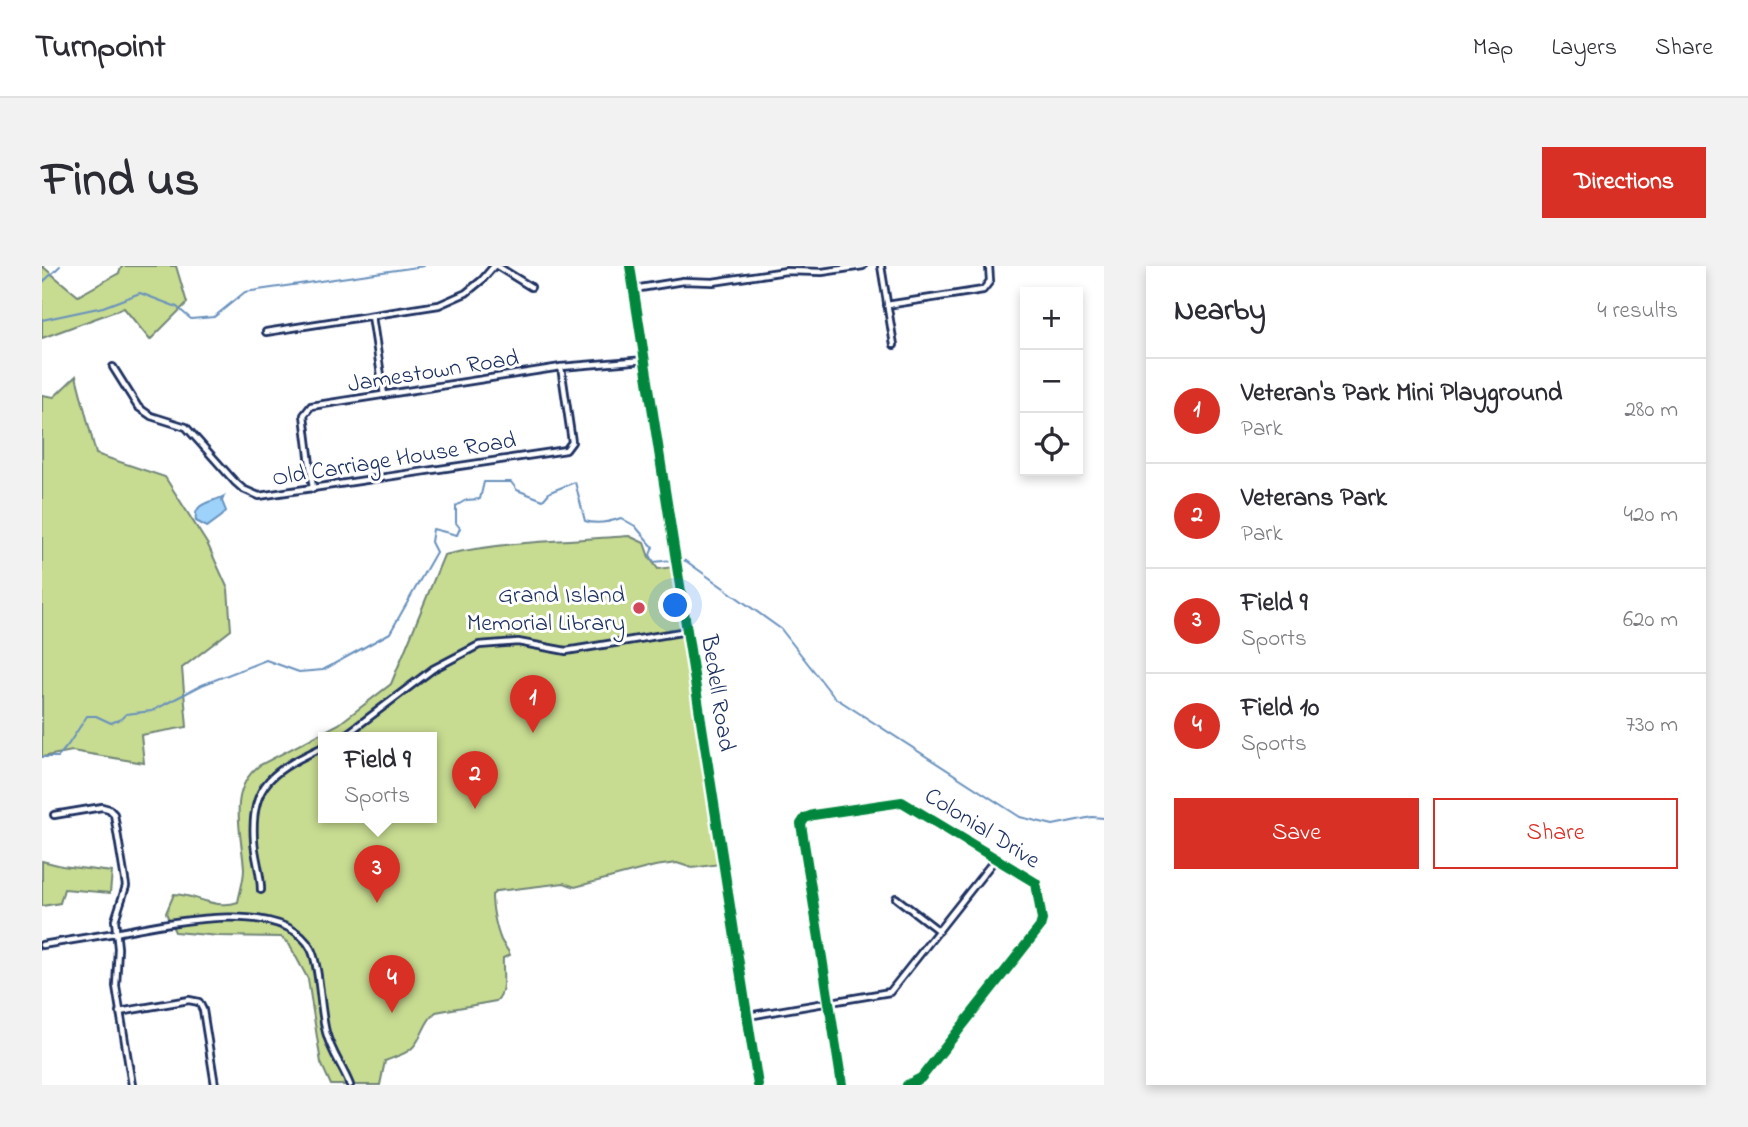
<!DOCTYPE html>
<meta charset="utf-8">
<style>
:root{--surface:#fff;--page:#f2f2f3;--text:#2b2b33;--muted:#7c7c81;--line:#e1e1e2;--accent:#d93025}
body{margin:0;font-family:"Indie Flower",sans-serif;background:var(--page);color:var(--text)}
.controls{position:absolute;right:21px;top:21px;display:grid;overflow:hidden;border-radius:0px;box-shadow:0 4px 10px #0003}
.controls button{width:63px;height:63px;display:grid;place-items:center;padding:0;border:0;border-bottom:2px solid var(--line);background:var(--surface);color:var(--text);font:35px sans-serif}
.you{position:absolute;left:634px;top:340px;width:24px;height:24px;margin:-18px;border:5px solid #fff;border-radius:50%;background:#1a73e8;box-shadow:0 0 0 10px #1a73e833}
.badge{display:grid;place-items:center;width:46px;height:46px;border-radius:50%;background:var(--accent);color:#fff;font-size:23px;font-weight:700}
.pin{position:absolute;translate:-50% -58px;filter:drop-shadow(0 2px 4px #0008)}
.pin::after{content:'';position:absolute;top:37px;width:24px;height:21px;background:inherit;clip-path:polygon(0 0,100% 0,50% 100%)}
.popup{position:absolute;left:276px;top:466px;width:119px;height:91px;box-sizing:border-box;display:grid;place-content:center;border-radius:0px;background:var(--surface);filter:drop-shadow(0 2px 5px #0005);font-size:23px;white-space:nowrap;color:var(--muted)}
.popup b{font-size:26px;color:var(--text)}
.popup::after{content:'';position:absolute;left:50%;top:100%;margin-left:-14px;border:14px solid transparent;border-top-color:var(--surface)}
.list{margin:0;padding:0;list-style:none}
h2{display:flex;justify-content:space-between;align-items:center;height:91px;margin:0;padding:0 28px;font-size:30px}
h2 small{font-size:23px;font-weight:400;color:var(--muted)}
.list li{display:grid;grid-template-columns:46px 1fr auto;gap:21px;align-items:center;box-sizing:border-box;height:105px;padding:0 28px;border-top:2px solid var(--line)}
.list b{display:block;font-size:26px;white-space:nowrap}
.list p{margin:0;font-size:23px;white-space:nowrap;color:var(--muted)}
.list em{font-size:23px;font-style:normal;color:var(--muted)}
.actions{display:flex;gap:14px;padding:21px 28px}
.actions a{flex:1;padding:16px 0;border:2px solid var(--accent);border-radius:0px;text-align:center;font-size:24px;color:var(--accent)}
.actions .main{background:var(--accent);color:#fff}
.icon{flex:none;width:38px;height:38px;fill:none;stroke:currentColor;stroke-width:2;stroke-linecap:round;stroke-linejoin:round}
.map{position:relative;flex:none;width:1062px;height:819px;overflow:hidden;border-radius:0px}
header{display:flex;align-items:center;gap:42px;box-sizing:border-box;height:98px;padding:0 35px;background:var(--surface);border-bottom:2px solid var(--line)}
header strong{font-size:33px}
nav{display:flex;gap:38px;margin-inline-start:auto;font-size:24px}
.intro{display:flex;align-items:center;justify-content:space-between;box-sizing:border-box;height:168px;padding:0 42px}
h1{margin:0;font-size:49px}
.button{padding:18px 32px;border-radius:0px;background:var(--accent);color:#fff;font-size:24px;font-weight:700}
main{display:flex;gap:42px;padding:0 42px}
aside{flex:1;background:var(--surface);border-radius:0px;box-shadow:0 4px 10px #0003}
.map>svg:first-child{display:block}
.green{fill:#c7db91;stroke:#718578;stroke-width:2;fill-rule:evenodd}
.water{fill:#9dd2fb;stroke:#6991bc;stroke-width:2}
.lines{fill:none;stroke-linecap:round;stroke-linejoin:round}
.stream{stroke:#6991bc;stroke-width:2}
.minor-casing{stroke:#1b2f5e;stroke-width:10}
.tertiary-casing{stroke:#1b2f5e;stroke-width:10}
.minor{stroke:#fff;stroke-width:4.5}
.tertiary{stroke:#fff;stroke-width:5}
.cycleway-casing{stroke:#fff;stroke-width:15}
.cycleway{stroke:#00873e;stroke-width:10}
.poi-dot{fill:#d1495b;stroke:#fff;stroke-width:2.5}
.labels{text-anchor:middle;stroke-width:6;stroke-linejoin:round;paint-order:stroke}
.street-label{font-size:24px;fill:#1b2f5e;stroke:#fff}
.poi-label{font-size:24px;fill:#1b2f5e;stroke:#fff;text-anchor:end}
</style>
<header>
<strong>Turnpoint</strong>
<nav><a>Map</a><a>Layers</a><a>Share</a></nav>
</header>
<div class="intro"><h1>Find us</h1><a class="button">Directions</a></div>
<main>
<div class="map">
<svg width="1062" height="819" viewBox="0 0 1062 819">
<rect width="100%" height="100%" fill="#fff"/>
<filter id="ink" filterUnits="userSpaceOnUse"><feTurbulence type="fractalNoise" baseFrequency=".0143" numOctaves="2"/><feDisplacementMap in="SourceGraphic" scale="14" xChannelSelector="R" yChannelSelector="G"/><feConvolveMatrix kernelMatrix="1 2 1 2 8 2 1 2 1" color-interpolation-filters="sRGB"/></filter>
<g filter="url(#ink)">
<g class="green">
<polygon points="0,0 36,30 77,7 80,0 134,0 145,37 108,74 82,42 0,72"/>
<polygon points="34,110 54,188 123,211 166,279 186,323 189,364 140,402 145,461 99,469 102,497 30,485 0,491 0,129 12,131"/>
<path d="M587,270L602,277L607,291L616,303L631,301L678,598L650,602L635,597L613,600L533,621L522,617L455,625L450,629C450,642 454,662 459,674C462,680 466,683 468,689L461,692C460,706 465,726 454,735L394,746C381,756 381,773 369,783C362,789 352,791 343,795L338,819H289L279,797L266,713L247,678L239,671L177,670L133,666L124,647L132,628C154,629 174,644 196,636C198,625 202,614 202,603C200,568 184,524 218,499L297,458L349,418L402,289C463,275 524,275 587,270ZM281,471H389V551H281Z"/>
<polygon points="0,595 20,600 70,606 68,627 22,623 18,637 0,640"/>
</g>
<path class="water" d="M182,230L180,235L184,245L180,250L165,261L154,255C151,235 170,237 182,230Z"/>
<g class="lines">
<g class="stream">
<polyline points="0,17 18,0"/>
<polyline points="0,54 61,41 98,27 135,41 149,53 172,51 203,26 382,0"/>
<polyline points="639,294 644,295 739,363 792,431 978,551 1011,559 1050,551 1062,552"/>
<path d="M0,491H16L26,479L45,450H54L69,457L79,453L84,448L110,445L160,419L224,394L257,406L281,404L348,367L394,286L389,276L391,263L415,269L418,262L414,257V240L424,234L438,233L442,216H469L475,224L501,234L508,226L533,216L543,255C555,259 568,256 579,252L593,260L611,281L608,289L612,296L630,294"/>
</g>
<g class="minor-casing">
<g id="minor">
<polyline points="455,0 489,21"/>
<polyline points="839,0 852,79"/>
<polyline points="592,23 641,15 671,16 744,5 780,6 821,0"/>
<polyline points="845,39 941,24 948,15 947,0"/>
<polyline points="330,50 342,129"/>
<polyline points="224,66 397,39 424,27 440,14 452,0"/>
<polyline points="71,101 96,141 109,150 144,161 193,216 201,223 217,230 524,184 530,176 519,101"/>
<polyline points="271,223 262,149 269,140 519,101 603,94"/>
<polyline points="301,471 391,403 437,379 476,376 524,385 645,365"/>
<polyline points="12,549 60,541 67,543 72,548 84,620 73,654 76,682 74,720 90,819"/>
<path d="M219,624C219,607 213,592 212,575C208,516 233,504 281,481"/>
<polyline points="854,632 897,665"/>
<path d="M0,679C24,675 49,671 73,667C120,658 242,630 269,683C278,701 278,743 284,766C289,786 301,801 308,819"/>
<polyline points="77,746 147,734 157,736 161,744 173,819"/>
<polyline points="706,750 848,726 954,592"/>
<polyline points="800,819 759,558 763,552 771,549 860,536 994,617 1000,654 998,661 879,812 865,819"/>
</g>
</g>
<g class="tertiary-casing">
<polyline id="tertiary" points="588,0 716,819"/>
</g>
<use href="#minor" class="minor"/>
<use href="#tertiary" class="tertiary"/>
<g class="cycleway-casing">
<g id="cycleway">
<polyline points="588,0 716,819"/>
<polyline points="800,819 759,558 763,552 771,549 860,536 994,617 1000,654 998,661 879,812 865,819"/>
</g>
</g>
<use href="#cycleway" class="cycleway"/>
</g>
</g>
<circle class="poi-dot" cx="597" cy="342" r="7"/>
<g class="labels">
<g class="street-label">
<text transform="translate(391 104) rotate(-9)" y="8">Jamestown Road</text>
<text transform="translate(352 192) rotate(-9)" y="8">Old Carriage House Road</text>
<text transform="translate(677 427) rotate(81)" y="8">Bedell Road</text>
<text transform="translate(941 561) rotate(32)" y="8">Colonial Drive</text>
</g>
<g class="poi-label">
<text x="583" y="336">Grand Island<tspan x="583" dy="28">Memorial Library</tspan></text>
</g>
</g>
</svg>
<div class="controls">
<button>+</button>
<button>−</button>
<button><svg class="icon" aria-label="locate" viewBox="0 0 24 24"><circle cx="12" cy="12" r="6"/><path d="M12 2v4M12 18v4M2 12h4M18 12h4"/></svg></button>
</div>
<div class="you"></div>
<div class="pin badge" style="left:491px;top:467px">1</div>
<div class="pin badge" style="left:433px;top:543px">2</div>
<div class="pin badge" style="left:335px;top:637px">3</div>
<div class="popup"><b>Field 9</b>Sports</div>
<div class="pin badge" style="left:350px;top:747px">4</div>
</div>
<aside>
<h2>Nearby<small>4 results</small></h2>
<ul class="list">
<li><span class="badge">1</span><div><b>Veteran's Park Mini Playground</b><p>Park</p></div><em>280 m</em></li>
<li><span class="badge">2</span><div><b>Veterans Park</b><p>Park</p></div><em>420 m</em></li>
<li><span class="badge">3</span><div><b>Field 9</b><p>Sports</p></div><em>620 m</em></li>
<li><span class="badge">4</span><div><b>Field 10</b><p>Sports</p></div><em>730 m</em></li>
</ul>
<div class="actions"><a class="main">Save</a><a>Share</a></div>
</aside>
</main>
